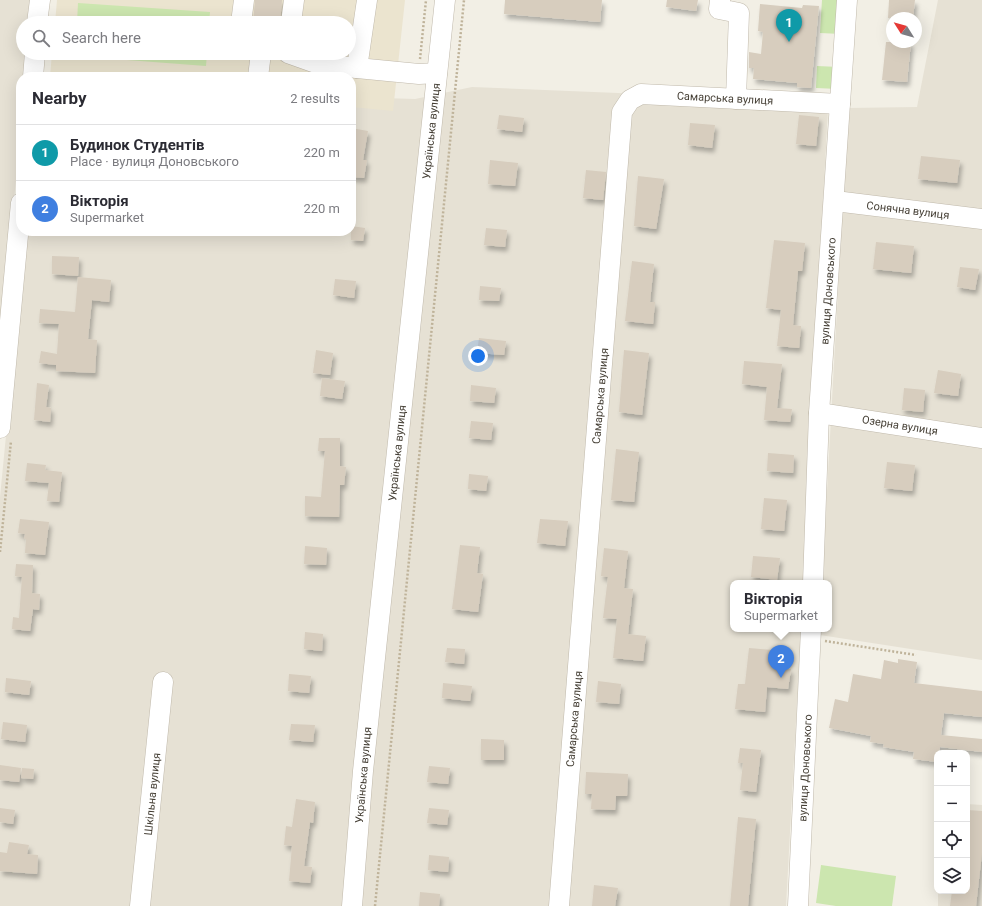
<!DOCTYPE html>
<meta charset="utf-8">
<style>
:root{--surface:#fff;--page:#f2f2f3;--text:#2b2b33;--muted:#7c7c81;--line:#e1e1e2;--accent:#f53f1a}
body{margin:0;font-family:Roboto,sans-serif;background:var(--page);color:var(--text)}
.controls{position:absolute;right:12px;bottom:12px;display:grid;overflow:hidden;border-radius:8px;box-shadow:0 4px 16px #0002}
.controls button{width:36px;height:36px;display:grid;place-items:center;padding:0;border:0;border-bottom:1px solid var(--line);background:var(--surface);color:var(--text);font:20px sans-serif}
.compass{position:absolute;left:886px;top:12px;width:36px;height:36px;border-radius:50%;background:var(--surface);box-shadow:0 4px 16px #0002;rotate:307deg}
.you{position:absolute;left:478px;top:356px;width:14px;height:14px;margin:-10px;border:3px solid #fff;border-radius:50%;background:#1a73e8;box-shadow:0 0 0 6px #1a73e833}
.badge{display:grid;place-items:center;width:26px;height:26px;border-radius:50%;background:var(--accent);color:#fff;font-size:13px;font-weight:700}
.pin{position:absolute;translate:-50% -33px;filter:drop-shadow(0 1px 2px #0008)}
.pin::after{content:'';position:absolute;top:21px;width:14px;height:12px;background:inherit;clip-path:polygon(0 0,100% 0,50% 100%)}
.popup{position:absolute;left:730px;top:580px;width:102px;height:52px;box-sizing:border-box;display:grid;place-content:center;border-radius:8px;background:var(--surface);filter:drop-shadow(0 1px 3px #0005);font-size:13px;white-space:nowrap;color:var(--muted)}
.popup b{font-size:15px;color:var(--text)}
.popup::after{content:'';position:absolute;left:50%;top:100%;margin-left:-8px;border:8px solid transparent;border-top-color:var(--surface)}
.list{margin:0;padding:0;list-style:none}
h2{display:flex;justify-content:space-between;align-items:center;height:52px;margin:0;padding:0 16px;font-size:17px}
h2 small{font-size:13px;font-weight:400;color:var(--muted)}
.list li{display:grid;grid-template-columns:26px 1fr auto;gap:12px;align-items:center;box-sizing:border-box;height:56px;padding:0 16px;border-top:1px solid var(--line)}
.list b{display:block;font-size:15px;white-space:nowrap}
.list p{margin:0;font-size:13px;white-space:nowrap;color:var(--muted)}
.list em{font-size:13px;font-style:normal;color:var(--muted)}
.icon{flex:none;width:22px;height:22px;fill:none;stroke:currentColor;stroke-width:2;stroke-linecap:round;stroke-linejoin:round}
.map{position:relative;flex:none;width:982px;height:906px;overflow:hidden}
.search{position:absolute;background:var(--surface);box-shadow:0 4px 16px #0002;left:16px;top:16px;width:340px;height:44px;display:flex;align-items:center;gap:10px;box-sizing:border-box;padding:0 14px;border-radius:22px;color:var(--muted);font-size:15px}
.panel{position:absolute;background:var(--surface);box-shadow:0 4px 16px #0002;left:16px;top:72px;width:340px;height:164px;border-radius:16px}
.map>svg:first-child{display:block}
.residential{fill:#e6e1d4}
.education{fill:#ebe4cf}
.grass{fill:#cce6af}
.building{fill:#d7cdbe;filter:url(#shadow)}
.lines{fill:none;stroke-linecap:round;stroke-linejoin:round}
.minor-casing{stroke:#c0b9ab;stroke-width:21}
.path{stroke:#bfb39a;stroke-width:2.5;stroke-dasharray:2 2;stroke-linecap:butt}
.minor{stroke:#fff;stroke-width:20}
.labels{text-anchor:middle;stroke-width:4;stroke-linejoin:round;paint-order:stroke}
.street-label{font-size:11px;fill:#453f35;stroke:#fff}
</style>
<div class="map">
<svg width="982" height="906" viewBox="0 0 982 906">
<defs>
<filter id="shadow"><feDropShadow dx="2.5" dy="4.5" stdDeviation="2" flood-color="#0004"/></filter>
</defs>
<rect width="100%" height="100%" fill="#f2efe5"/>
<g class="residential">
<polygon points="0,0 34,0 31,23 23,23 23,53 29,53 26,77 21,77 21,129 0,342"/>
<polygon points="938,0 982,0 982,660 820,635 820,629 829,629 829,583 822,583 848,108 917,107"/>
<polygon points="472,87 618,93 828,109 803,583 733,583 733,629 801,629 786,906 0,906 0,497 26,231 351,231 351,97 415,99"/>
<polygon points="967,804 982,805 982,906 938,906 938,891 967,891"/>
</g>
<polygon class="education" points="57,0 405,0 393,111 351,107 351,77 50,77 52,53 349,53 349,23 55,23"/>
<g class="grass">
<polygon points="822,0 844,0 841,34 820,33"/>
<polygon points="78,3 210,12 209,23 77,23"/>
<polygon points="75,53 207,53 206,66 74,56"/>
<polygon points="817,66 839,67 838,89 816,88"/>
<polygon points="821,865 896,876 892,906 836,906 816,903"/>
</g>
<g class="building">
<polygon points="255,0 282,0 280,23 253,23"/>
<polygon points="505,0 602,0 600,22 504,14"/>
<polygon points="667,0 698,0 696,11 666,7"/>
<polygon points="889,0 915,0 913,18 888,18"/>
<polygon points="760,4 802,8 803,5 819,6 811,88 797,87 797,83 753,79 754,68 749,68 749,52 761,54 763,32 758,31"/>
<polygon points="886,42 911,42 907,82 882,80"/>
<polygon points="499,115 524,118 522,132 497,129"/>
<polygon points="799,115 819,117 816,146 796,144"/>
<polygon points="690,123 715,125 712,148 688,145"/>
<polygon points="351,128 368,131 363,160 367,160 364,178 351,177"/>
<polygon points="921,156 960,160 957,183 918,179"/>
<polygon points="490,160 518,163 515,186 488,184"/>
<polygon points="586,170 606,172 603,200 583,198"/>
<polygon points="638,176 664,179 656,229 634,226"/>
<polygon points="351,226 365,228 363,241 351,240"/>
<polygon points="486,228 507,230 505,247 484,245"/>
<polygon points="774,240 805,243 802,271 798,271 793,325 801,326 799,348 777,346 781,310 766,308"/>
<polygon points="876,242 914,246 911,273 873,269"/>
<polygon points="52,256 79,257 78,276 52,274"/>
<polygon points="632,261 654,264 650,302 655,302 653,324 625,321"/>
<polygon points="960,267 979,269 975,290 957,287"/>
<polygon points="78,277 111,280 109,302 92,300 88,339 97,340 95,373 56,371 56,365 39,363 41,351 57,354 59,324 39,323 40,309 75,312"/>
<polygon points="335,279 356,281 354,298 333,295"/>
<polygon points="480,286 501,288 499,301 479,300"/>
<polygon points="479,338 506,341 504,355 477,353"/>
<polygon points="316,350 333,353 330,375 313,373"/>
<polygon points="624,350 649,353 642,415 619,412"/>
<polygon points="744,361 782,364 777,408 792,409 790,422 764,420 767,387 742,384"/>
<polygon points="938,370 961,374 958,396 934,393"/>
<polygon points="322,378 345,381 342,399 320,396"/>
<polygon points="37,383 49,385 46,407 51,408 50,422 34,420"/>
<polygon points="471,385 496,388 494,403 470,401"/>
<polygon points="904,388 925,390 923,412 902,410"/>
<polygon points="471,421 493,423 491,440 469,438"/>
<polygon points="319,438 340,438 340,466 346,467 344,485 340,485 339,517 305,516 305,496 321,497 325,451 318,451"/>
<polygon points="616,449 639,452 634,502 611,500"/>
<polygon points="768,453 794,455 793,473 767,471"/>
<polygon points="887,462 915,465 912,491 884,488"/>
<polygon points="27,463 46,465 45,470 62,472 59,502 47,501 49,483 25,481"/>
<polygon points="469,474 488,476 486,491 468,489"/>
<polygon points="764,498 787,500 784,531 761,529"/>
<polygon points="20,519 49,522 45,555 25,553 26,539 24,539 25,534 18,533"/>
<polygon points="540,519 568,521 565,546 537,543"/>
<polygon points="460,545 480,547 477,573 483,574 478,612 452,609"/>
<polygon points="305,546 327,548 326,565 304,564"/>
<polygon points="604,548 628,551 624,588 633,589 628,634 646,636 643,661 613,658 617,619 603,618 608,577 601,576"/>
<polygon points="753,556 780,558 777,580 751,577"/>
<polygon points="16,564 33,565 32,593 40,594 39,610 33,609 30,631 12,629 13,617 19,618 22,577 15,576"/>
<polygon points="305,632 323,634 322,651 304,649"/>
<polygon points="447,648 465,649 464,664 445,662"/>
<polygon points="749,648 773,650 771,667 791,669 788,689 767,687 765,712 735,709 738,684 745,684"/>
<polygon points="898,659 917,662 914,683 982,691 982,717 944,713 941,735 982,739 982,752 940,747 939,753 937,753 937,762 913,759 914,752 883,747 884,744 870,742 871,736 829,728 835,699 848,702 853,674 881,679 884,660 898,663"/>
<polygon points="289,674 311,676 309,693 288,691"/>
<polygon points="6,678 31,681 29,695 5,692"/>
<polygon points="598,681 621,684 619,704 596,702"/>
<polygon points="443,683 472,686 470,701 442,698"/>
<polygon points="3,722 27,725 25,742 1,739"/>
<polygon points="291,724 315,725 313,742 289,740"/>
<polygon points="481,739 504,740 504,760 481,760"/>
<polygon points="740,748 761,750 756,792 740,790 743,763 738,763"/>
<polygon points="0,765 21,768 19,782 0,780"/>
<polygon points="429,766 450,768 448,784 427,782"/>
<polygon points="22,768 34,769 33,779 21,778"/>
<polygon points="586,772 628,774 627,796 616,796 615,810 591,809 592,794 585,794"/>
<polygon points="296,799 315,802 313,823 310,822 304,866 312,867 310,883 289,881 292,846 284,845 286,826 292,827"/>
<polygon points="0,808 15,810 13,824 0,822"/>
<polygon points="429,808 449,810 447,825 427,823"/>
<polygon points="967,810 982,811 982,853 976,906 950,906 952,891 967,891"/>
<polygon points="738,817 756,819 748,906 730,906"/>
<polygon points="9,842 29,845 27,854 38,855 37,874 0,871 0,852 7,853"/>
<polygon points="429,855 449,857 448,872 428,870"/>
<polygon points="594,885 618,888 615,906 592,906"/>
<polygon points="420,892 440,894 439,906 419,906"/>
</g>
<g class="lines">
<g class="minor-casing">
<g id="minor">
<polyline points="720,0 719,9 739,13 736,99"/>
<polyline points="37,23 40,0"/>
<polyline points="241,23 244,0"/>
<polyline points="291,23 294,0"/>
<polyline points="288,53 319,64 357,68 367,0"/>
<polyline points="357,68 419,74 437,73"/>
<polyline points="33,77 35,53"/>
<polyline points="258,77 261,53"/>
<polyline points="835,201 982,219"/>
<polyline points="819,413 982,438"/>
<polyline points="0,428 21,203"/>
<polyline points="813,583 819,413 847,0"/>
<polyline points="140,906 163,682"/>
<polyline points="352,906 363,771 445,0"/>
<polyline points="559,906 622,112 630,100 641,94 840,104"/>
<polyline points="798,906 811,629"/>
</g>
</g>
<g class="path">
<polyline points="420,59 426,0"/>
<polyline points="0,552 11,441"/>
<polyline points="825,641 916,655"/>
<polyline points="375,906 464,0"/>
</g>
<use href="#minor" class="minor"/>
</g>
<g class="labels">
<g class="street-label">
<text transform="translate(725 98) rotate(3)" y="4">Самарська вулиця</text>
<text transform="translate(431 131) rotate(-84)" y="4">Українська вулиця</text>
<text transform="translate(908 210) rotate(7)" y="4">Сонячна вулиця</text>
<text transform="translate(828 291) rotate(-86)" y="4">вулиця Доновського</text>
<text transform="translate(600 396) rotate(-85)" y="4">Самарська вулиця</text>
<text transform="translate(900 425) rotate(9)" y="4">Озерна вулиця</text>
<text transform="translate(397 453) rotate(-84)" y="4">Українська вулиця</text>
<text transform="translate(574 719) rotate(-85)" y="4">Самарська вулиця</text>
<text transform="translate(805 768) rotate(-87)" y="4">вулиця Доновського</text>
<text transform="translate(363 775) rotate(-85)" y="4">Українська вулиця</text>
<text transform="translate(152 794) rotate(-84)" y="4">Шкільна вулиця</text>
</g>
</g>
</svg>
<div class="controls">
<button>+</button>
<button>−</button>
<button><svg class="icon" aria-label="locate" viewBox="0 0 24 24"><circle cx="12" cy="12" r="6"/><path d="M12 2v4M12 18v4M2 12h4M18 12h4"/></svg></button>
<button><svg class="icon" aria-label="layers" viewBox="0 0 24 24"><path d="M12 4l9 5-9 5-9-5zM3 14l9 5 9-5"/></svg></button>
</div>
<svg class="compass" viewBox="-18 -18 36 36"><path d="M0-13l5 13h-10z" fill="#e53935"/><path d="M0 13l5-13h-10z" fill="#7c7c81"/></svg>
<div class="you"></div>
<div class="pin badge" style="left:789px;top:42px;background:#0f9aa8">1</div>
<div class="pin badge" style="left:781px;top:678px;background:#3f7fe0">2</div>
<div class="popup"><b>Вікторія</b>Supermarket</div>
<div class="search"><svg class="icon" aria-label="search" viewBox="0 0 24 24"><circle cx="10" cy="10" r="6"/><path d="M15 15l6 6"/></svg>Search here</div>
<section class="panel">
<h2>Nearby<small>2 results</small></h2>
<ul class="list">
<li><span class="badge" style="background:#0f9aa8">1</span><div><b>Будинок Студентів</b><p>Place · вулиця Доновського</p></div><em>220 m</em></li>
<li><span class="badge" style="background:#3f7fe0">2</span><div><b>Вікторія</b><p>Supermarket</p></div><em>220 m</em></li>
</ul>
</section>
</div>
